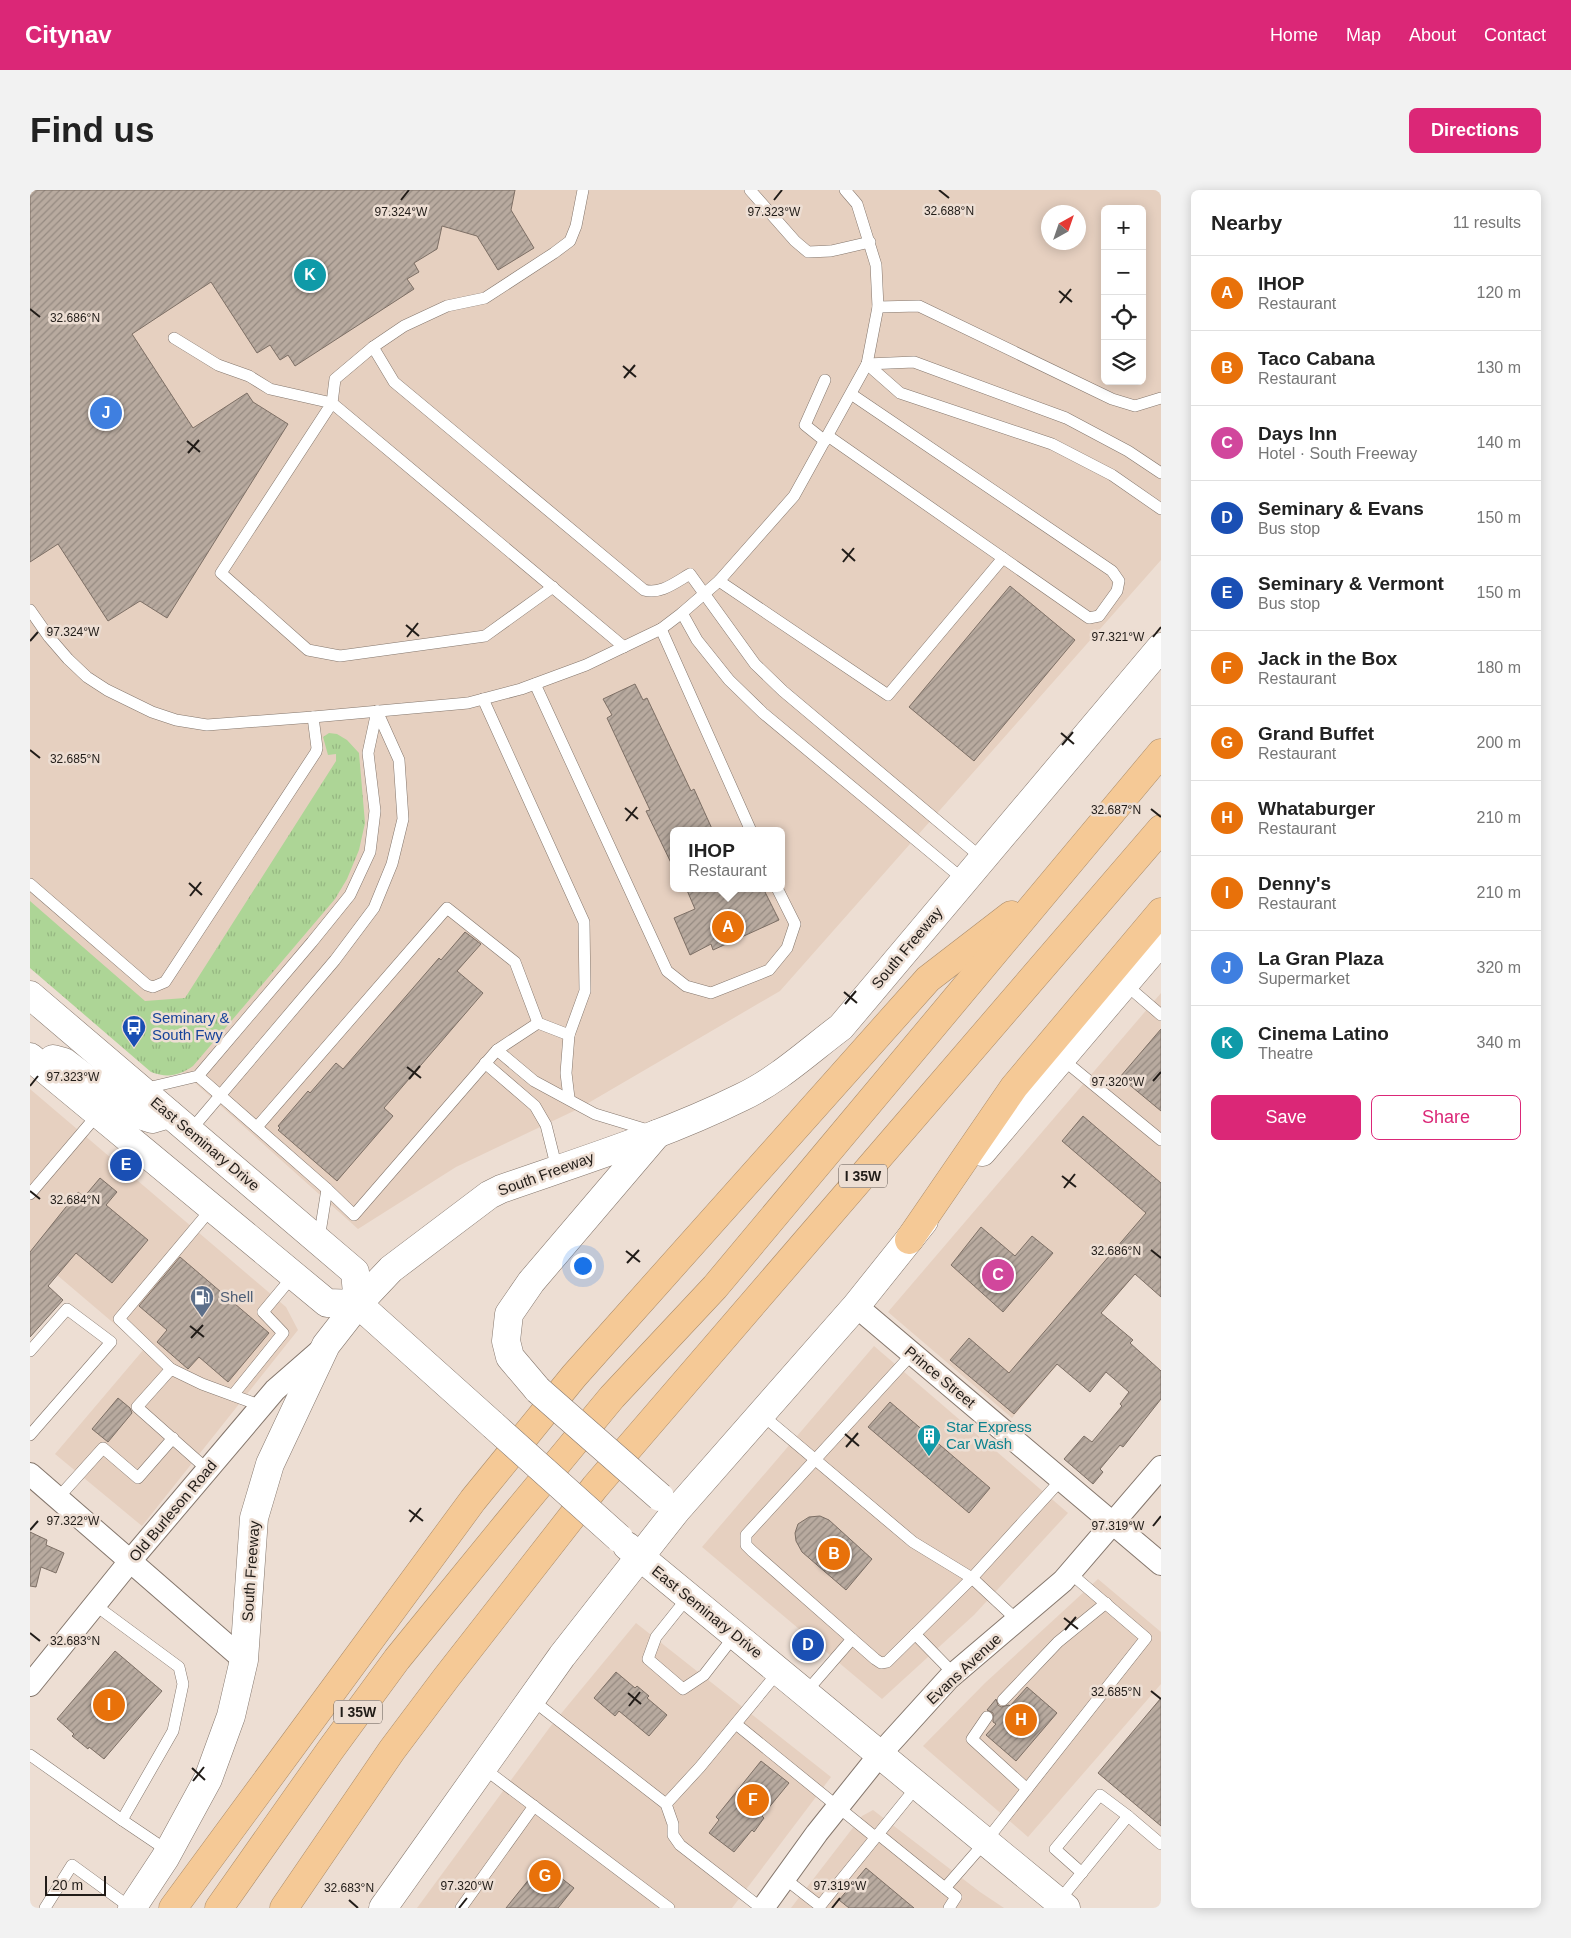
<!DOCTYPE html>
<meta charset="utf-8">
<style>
:root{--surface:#fff;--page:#f2f2f2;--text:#222;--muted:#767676;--line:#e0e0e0;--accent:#db2777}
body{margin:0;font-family:Arial,sans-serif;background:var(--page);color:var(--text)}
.controls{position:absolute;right:15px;top:15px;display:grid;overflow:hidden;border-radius:8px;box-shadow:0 2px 12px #0003}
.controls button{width:45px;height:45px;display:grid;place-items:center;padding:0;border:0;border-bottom:1px solid var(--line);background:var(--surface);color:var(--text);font:25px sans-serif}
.compass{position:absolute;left:1011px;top:15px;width:45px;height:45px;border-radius:50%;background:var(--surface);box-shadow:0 2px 12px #0003;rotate:40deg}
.scale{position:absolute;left:15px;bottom:12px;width:61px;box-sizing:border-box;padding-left:5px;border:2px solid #211c18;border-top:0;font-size:14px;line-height:18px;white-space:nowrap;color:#211c18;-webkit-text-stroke:4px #edded3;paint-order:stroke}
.you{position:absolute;left:552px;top:1075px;width:18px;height:18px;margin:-12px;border:4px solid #fff;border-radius:50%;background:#1a73e8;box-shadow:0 0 0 8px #1a73e833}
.badge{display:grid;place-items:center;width:32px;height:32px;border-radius:50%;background:var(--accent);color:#fff;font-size:16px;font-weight:700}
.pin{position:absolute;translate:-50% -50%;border:2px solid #fff;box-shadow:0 1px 5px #0006}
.popup{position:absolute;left:640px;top:637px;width:115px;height:65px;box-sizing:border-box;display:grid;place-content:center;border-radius:8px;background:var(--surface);filter:drop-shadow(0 1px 4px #0005);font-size:16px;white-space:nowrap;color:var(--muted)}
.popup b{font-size:19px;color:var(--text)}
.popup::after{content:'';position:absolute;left:50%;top:100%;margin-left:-10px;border:10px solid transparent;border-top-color:var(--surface)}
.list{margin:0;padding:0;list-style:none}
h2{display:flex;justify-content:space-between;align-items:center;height:65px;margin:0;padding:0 20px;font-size:21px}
h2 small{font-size:16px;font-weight:400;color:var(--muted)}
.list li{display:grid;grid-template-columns:32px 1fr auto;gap:15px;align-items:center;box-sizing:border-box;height:75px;padding:0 20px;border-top:1px solid var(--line)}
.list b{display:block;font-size:19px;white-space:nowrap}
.list p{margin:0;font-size:16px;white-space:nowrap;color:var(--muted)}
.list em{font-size:16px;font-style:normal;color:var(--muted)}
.actions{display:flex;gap:10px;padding:15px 20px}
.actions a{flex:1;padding:11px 0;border:1px solid var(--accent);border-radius:8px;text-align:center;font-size:18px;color:var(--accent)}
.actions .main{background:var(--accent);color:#fff}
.icon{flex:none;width:28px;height:28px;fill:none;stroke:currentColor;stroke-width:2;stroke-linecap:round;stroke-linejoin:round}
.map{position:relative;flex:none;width:1131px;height:1718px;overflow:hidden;border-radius:8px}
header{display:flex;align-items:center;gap:30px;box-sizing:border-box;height:70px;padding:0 25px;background:var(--accent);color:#fff}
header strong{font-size:24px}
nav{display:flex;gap:28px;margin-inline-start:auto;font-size:18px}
.intro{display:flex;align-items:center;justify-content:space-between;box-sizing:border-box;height:120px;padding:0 30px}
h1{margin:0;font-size:35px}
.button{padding:12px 22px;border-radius:8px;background:var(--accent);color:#fff;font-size:18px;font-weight:700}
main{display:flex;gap:30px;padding:0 30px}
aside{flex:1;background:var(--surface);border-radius:8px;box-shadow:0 2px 12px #0003}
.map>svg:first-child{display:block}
.built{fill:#e6d0c0;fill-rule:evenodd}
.grass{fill:url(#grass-tufts)}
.building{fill:url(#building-hatch);stroke:#7d6f65}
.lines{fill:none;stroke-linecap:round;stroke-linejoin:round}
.service-casing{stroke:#84766c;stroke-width:12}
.minor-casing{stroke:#84766c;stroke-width:24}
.secondary-casing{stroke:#84766c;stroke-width:29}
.motorway-casing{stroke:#ab8c6a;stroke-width:29}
.service{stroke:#fff;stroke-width:11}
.minor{stroke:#fff;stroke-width:22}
.secondary{stroke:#fff;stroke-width:28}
.motorway{stroke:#f5c996;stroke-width:28}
.secondary-bridge-casing{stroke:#84766c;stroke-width:29;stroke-linecap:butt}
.secondary-bridge{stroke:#fff;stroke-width:28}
.ticks{fill:none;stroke:#211c18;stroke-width:2}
.labels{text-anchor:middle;stroke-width:5;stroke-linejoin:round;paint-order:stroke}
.shield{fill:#edded3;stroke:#5e5650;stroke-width:1}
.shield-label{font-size:14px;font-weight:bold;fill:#211c18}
.street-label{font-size:15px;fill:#211c18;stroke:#edded3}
.transit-label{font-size:15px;fill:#164399;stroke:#edded3;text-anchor:start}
.service-label{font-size:15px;fill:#4e5e75;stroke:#edded3;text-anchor:start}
.culture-label{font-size:15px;fill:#0d838f;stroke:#edded3;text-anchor:start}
.ticks-label{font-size:12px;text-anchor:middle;fill:#211c18;stroke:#edded3;stroke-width:5;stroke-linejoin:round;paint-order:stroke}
</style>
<header>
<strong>Citynav</strong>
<nav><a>Home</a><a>Map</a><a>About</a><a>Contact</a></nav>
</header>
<div class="intro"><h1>Find us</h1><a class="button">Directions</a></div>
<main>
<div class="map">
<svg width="1131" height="1718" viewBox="0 0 1131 1718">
<defs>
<pattern id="grass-tufts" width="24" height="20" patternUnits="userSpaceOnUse" patternTransform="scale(1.25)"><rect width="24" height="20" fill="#add596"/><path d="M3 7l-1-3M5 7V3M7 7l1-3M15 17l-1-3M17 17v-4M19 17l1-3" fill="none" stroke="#95b681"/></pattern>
<pattern id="building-hatch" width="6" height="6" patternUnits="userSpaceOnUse" patternTransform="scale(1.25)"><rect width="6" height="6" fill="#b8aa9f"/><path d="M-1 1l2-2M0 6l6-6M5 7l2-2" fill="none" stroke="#958a81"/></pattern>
</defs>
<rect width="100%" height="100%" fill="#edded3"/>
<g class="built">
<path d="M0,0H1131V370L750,801L548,919L426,977L328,1039L0,745ZM1075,19H1112V191H1075ZM1018,22H1048V52H1018ZM644,641H752V698H644Z"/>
<polygon points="1131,803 1131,1054 982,1228 858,1122"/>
<polygon points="0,899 256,1117 268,1140 112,1336 25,1264 114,1159 0,1062"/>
<polygon points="844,1156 1038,1323 944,1425 852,1509 672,1357"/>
<polygon points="1068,1389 1131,1442 1131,1494 998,1647 893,1556 955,1493"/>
<polygon points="606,1433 801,1587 702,1718 387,1718 520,1537"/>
<polygon points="843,1620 950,1702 974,1718 761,1718 832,1626"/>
</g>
<path class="grass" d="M299,543L307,544L317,550L329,563L335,633L329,660L317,689L305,709L163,876C149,886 137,888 121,882L0,778V711L115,811L155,808L306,571V564L298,565L293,547Z"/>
<g class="building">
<polygon points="0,0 485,0 481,20 504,58 468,80 447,46 412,36 407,59 384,73 389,82 377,89 384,99 265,176 258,165 250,170 240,155 227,163 181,92 102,144 163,238 217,203 223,212 258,234 137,428 110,411 78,431 28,354 0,372"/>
<polygon points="980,396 1045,450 944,571 879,517"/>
<polygon points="605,494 613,510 617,508 661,601 664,599 683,641 644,641 644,679 616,621 620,620 577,528 582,525 573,509"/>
<polygon points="656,698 733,698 749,730 683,760 681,754 660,765 644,728 665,719"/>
<polygon points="435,742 451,754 427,781 453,803 354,918 363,926 307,991 248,940 250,938 248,936 278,901 280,903 306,873 313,879 409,768 411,770"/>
<polygon points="1131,839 1131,921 1090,887"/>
<polygon points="1053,926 1131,993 1131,1107 1105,1084 1071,1123 1103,1150 1100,1153 1131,1181 1131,1209 1093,1257 1090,1255 1070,1279 1073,1282 1063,1294 1034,1269 1054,1246 1062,1252 1092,1216 1090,1214 1099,1202 1076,1182 1060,1202 1027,1174 984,1224 920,1170 939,1148 979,1183 1116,1023 1032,951"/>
<polygon points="70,988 87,1002 76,1015 118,1050 82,1093 46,1063 18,1096 33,1110 0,1147 0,1062 48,1002 54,1007"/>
<polygon points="951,1037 985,1066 1002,1046 1023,1063 973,1122 921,1075"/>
<polygon points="150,1067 239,1143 198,1192 169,1167 158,1179 127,1152 137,1140 109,1116"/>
<polygon points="88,1208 100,1218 102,1223 78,1252 62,1239"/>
<polygon points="860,1212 960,1298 939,1323 838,1237"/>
<polygon points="790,1326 799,1330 842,1369 816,1400 772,1362 766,1351 765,1343 768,1334 779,1327"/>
<polygon points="0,1342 17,1350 16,1355 34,1363 26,1383 11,1377 6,1397 0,1396"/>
<polygon points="85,1461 132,1501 74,1569 59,1557 58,1559 42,1546 44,1544 27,1529"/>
<polygon points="586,1482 605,1498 607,1496 619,1506 617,1508 637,1525 619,1546 589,1521 585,1526 564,1508"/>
<polygon points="997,1497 1027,1523 986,1571 956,1545 966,1534 963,1532 963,1523 957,1520 966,1509 968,1515 971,1517 979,1515 980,1516"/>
<polygon points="1131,1508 1131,1636 1068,1583"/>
<polygon points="731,1571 759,1593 732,1626 734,1628 724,1642 722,1640 704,1662 679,1643 689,1630 686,1627"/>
<polygon points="512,1673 544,1698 528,1718 476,1718"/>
<polygon points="836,1678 884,1718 819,1718 809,1710"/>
</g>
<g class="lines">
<g class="service-casing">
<g id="service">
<polyline points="553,0 546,36 540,51 524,63 455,108 417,116 374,136 343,157 305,189 302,213 594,457"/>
<polyline points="720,0 765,51 778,62 801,61 840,52"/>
<polyline points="848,117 889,116 1082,209 1105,216 1131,208"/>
<polyline points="144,148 188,175 219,186 240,199 302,213 191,383 278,460 310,466 455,446 523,397"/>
<path d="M343,157L364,192L614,400C630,405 646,392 660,384L725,474L753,501L953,669"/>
<polyline points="837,174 870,203 1022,254 1082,285 1131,319"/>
<polyline points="837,174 884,172 1036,228 1098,261 1131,283"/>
<polyline points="795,190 775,235 795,251"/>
<polyline points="798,246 1059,428 1069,426 1087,401 1089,391 1082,381 821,204"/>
<polyline points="689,391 858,505 973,368"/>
<polyline points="0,420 19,447 38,469 57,487 77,500 122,522 146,530 177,535 283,527 438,513 491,499 556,475 631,439 652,423 689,391 764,306 837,174 848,117 846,75 827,14 815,0"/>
<polyline points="652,423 667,450 699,490 733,523 934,690"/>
<polyline points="631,439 721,641"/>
<polyline points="505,494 637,781 656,796 681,803 739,780 757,758 765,734 747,698"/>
<polyline points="453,509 554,732 555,801 539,845 536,883 539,908"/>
<polyline points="0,694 117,795 123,797 135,792 286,562 287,558 283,527"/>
<polyline points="1095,794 1131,825"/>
<polyline points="467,860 504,891 565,924 621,941"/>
<polyline points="1031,868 1131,950"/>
<polyline points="455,873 505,916 516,935 527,979"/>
<polyline points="168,886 297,999 324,1025 467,860 508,833"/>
<polyline points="113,899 168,886 282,752 320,705 340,662 345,621 338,563 347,521"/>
<polyline points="227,937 417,718 485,772 508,833 539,845"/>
<polyline points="160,941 305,770 344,718 362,674 373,629 369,570 347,521"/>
<polyline points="0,1004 68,924"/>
<polyline points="289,1049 297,999"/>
<polyline points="0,1161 37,1119 81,1152 0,1245"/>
<polyline points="882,1164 716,1345 716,1355 722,1361 845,1469 851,1473 857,1472 942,1388 1031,1290"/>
<polyline points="141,1179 89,1129 182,1018"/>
<polyline points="203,1205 253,1143 233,1122 263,1086"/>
<polyline points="731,1224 883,1352 942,1388 987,1430"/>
<polyline points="178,1280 107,1217 141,1179 172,1194 232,1216"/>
<polyline points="28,1308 73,1258 108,1288 143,1248"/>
<polyline points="658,1407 626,1447 618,1469 653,1499 674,1485 705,1445"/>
<polyline points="885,1444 924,1484"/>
<polyline points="776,1502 822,1449"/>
<polyline points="501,1509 636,1614 643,1634 643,1645 650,1655 731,1718"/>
<polyline points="973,1510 1028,1452 1076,1413"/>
<polyline points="957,1527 942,1549 997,1599"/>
<polyline points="706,1534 845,1647"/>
<polyline points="0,1565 92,1630 143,1541 153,1494 149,1477 65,1415"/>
<polyline points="452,1577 639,1718"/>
<polyline points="636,1614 670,1577 749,1481"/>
<polyline points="92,1630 138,1661"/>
<polyline points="848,1644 926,1707 919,1718"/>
<polyline points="1052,1683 1025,1659 1070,1605 1098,1626"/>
<polyline points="754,1688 790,1716 888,1595"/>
<polyline points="915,1698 956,1651 1116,1448 1040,1383"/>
<polyline points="1028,1712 1098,1626 1131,1654"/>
<polyline points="15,1718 42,1675 101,1718"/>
<polyline points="431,1718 504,1616"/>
</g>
</g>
<g class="minor-casing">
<g id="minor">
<polyline points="826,1116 1131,1374"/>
<polyline points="0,1284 214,1470"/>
<polyline points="0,1495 101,1370 245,1200 292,1159"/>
<polyline points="733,1718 787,1643 851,1563 919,1488 1033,1391 1131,1277"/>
</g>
</g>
<g class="secondary-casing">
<g id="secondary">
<polyline points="0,805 325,1082 328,1114"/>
<polyline points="0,867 297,1113 328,1114 463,1235"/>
<polyline points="23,869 34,872 100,922 122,929 139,924"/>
<polyline points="952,962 1131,751"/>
<polyline points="508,1200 480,1167 476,1151 479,1124 501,1092 627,944"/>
<polyline points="597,1356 1036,1718"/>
<path d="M102,1718L135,1668L178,1589L201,1526L214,1470L224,1328L240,1274L296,1155L328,1114L361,1079L459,1005L471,999C551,971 635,945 712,907C748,890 779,861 811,837L1131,457"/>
<polyline points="353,1718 532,1466 579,1406 646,1321 826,1116 894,1031"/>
</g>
</g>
<g class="motorway-casing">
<g id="motorway">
<polyline points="879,1050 984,897 1131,722"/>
<polyline points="143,1718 443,1310 544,1186 898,789 981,725"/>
<polyline points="189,1718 301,1559 367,1469 477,1334 582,1207 685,1097 1131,563"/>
<polyline points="254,1718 362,1560 416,1488 565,1297 1131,639"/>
</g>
</g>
<use href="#service" class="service"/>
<use href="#minor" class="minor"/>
<use href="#secondary" class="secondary"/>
<use href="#motorway" class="motorway"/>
<g class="secondary-bridge-casing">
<g id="secondary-bridge">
<polyline points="508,1200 630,1307"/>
<polyline points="463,1235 589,1348"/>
</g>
</g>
<use href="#secondary-bridge" class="secondary-bridge"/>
</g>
<path class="ticks" d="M909,0L919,8M371,10L379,0M744,10L752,0M1029,101L1042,112M1030,113L1041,99M0,119L10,127M593,176L606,187M594,188L605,175M157,251L170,262M158,263L169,250M812,359L825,371M813,372L824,358M376,435L389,446M377,447L388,433M1123,447L1131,437M0,451L8,442M1031,543L1044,554M1032,555L1043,542M0,560L10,568M595,618L608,629M1121,619L1131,627M596,631L607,617M159,693L172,705M160,706L171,692M814,802L827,813M815,814L826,801M377,877L391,888M379,889L390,876M1123,891L1131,882M0,896L8,886M1032,986L1046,997M1034,998L1045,984M0,1001L10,1009M1121,1060L1131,1068M596,1061L610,1072M597,1073L609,1060M160,1136L174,1147M161,1148L173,1135M815,1244L829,1256M816,1257L828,1243M379,1320L393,1331M380,1332L391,1318M1123,1336L1131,1326M0,1340L8,1331M1034,1428L1048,1439M1035,1440L1046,1427M0,1443L10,1451M1121,1501L1131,1509M598,1503L611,1514M599,1516L610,1502M162,1578L175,1590M163,1591L174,1577M319,1710L328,1718M429,1718L437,1708M802,1718L810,1708"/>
<defs>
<g id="bus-pin" transform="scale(1.25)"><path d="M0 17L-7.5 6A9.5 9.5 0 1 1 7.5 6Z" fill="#1a4fb4" stroke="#edded3"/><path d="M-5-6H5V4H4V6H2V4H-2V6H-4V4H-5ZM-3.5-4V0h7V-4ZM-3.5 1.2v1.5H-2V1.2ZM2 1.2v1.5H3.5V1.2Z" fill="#fff"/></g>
<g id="fuel-pin" transform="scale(1.25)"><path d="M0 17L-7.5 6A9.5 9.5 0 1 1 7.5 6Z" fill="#5c6f8a" stroke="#edded3"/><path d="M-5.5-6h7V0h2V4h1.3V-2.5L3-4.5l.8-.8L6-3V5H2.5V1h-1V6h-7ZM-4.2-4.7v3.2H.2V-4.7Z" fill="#fff"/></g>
<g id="building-pin" transform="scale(1.25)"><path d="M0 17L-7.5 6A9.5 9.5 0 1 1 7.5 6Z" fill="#0f9aa8" stroke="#edded3"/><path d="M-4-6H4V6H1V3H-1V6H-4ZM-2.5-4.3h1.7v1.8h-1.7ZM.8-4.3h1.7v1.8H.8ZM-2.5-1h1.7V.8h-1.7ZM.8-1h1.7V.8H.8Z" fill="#fff"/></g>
</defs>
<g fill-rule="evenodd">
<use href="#bus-pin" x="104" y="837"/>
<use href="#fuel-pin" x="172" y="1107"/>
<use href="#building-pin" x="899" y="1246"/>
</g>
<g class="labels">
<g class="shield">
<rect x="809" y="974.5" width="48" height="23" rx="4"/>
<rect x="304" y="1510.5" width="48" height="23" rx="4"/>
</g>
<g class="shield-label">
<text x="833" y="991">I 35W</text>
<text x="328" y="1527">I 35W</text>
</g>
<g class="street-label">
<text transform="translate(877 758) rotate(-50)" y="5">South Freeway</text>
<text transform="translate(175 954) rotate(40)" y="5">East Seminary Drive</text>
<text transform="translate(516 984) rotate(-20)" y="5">South Freeway</text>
<text transform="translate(910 1187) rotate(40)" y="5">Prince Street</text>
<text transform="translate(143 1321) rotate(-50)" y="5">Old Burleson Road</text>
<text transform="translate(221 1381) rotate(-86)" y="5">South Freeway</text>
<text transform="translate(677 1422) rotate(39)" y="5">East Seminary Drive</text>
<text transform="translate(934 1479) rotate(-43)" y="5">Evans Avenue</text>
</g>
<g class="transit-label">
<text x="122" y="833">Seminary &amp;<tspan x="122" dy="17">South Fwy</tspan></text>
</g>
<g class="service-label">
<text x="190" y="1112">Shell</text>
</g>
<g class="culture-label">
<text x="916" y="1242">Star Express<tspan x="916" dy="17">Car Wash</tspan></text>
</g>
</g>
<g class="ticks-label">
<text x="919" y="25">32.688°N</text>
<text x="371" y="26">97.324°W</text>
<text x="744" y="26">97.323°W</text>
<text x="45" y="132">32.686°N</text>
<text x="43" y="446">97.324°W</text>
<text x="1088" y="451">97.321°W</text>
<text x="45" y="573">32.685°N</text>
<text x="1086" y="624">32.687°N</text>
<text x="43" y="891">97.323°W</text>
<text x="1088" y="896">97.320°W</text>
<text x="45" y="1014">32.684°N</text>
<text x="1086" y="1065">32.686°N</text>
<text x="43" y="1335">97.322°W</text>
<text x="1088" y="1340">97.319°W</text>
<text x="45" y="1455">32.683°N</text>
<text x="1086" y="1506">32.685°N</text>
<text x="437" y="1700">97.320°W</text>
<text x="810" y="1700">97.319°W</text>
<text x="319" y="1702">32.683°N</text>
</g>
</svg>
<div class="controls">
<button>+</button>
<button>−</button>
<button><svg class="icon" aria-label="locate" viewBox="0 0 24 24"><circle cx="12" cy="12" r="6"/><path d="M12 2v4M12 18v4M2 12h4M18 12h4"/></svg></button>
<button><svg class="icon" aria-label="layers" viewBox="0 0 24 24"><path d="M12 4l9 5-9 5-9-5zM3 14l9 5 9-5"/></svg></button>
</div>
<svg class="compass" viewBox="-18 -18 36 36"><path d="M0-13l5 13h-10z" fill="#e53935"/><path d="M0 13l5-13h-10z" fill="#767676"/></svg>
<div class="scale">20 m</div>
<div class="you"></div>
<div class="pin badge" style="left:698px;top:737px;background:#e8710a">A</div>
<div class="popup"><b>IHOP</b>Restaurant</div>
<div class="pin badge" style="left:804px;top:1364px;background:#e8710a">B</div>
<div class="pin badge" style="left:968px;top:1085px;background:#d1479c">C</div>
<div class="pin badge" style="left:778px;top:1455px;background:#1a4fb4">D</div>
<div class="pin badge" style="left:96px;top:975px;background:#1a4fb4">E</div>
<div class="pin badge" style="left:723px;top:1610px;background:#e8710a">F</div>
<div class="pin badge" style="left:515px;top:1686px;background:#e8710a">G</div>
<div class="pin badge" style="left:991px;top:1530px;background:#e8710a">H</div>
<div class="pin badge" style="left:79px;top:1515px;background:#e8710a">I</div>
<div class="pin badge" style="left:76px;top:223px;background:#3f7fe0">J</div>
<div class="pin badge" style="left:280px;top:85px;background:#0f9aa8">K</div>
</div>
<aside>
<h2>Nearby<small>11 results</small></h2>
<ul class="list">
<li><span class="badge" style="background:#e8710a">A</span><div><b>IHOP</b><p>Restaurant</p></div><em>120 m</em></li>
<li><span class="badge" style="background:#e8710a">B</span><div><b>Taco Cabana</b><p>Restaurant</p></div><em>130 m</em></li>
<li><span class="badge" style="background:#d1479c">C</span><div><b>Days Inn</b><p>Hotel · South Freeway</p></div><em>140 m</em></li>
<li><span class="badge" style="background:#1a4fb4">D</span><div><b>Seminary &amp; Evans</b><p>Bus stop</p></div><em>150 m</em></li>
<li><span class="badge" style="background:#1a4fb4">E</span><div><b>Seminary &amp; Vermont</b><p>Bus stop</p></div><em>150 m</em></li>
<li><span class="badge" style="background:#e8710a">F</span><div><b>Jack in the Box</b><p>Restaurant</p></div><em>180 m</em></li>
<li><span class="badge" style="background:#e8710a">G</span><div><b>Grand Buffet</b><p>Restaurant</p></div><em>200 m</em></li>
<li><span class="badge" style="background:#e8710a">H</span><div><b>Whataburger</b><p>Restaurant</p></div><em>210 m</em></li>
<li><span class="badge" style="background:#e8710a">I</span><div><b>Denny's</b><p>Restaurant</p></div><em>210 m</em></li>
<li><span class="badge" style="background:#3f7fe0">J</span><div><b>La Gran Plaza</b><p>Supermarket</p></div><em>320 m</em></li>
<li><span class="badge" style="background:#0f9aa8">K</span><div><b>Cinema Latino</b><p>Theatre</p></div><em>340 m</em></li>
</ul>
<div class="actions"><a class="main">Save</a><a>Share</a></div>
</aside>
</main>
